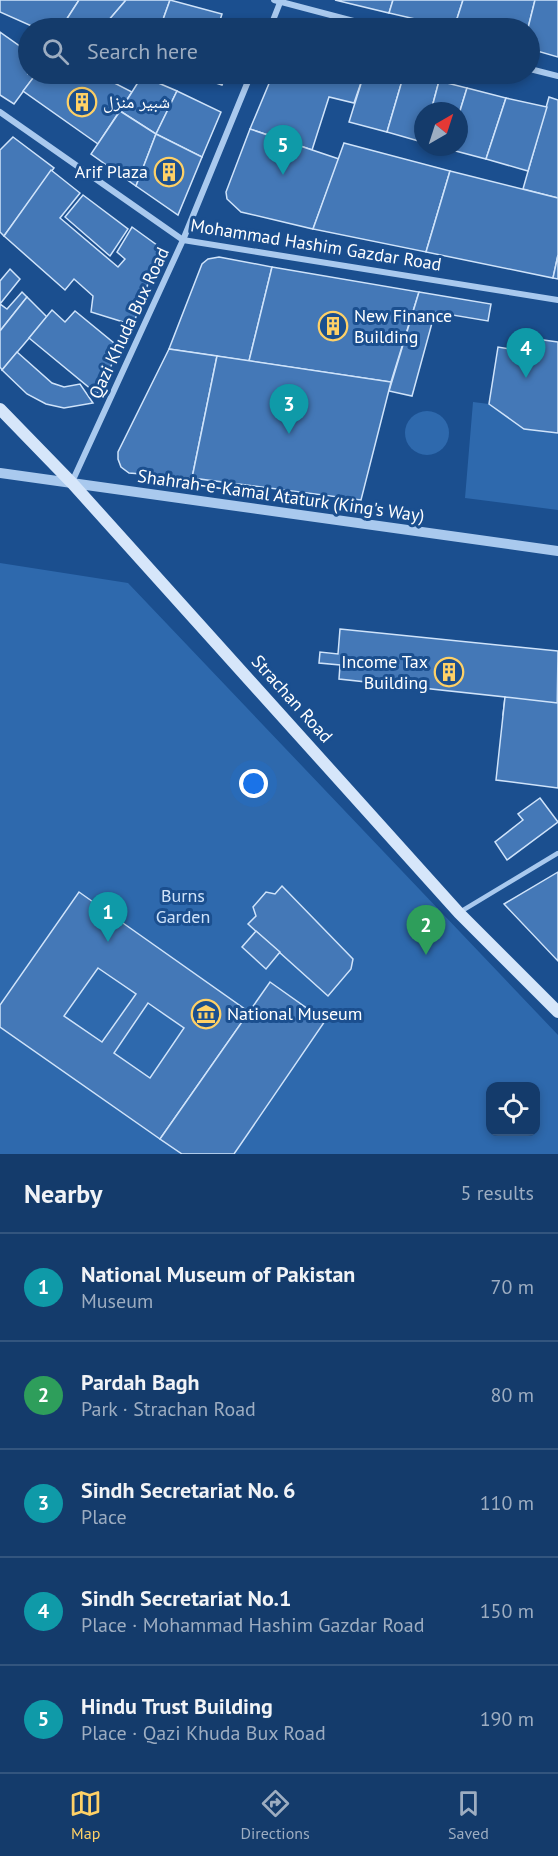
<!DOCTYPE html>
<meta charset="utf-8">
<style>
:root{--surface:#143b6b;--page:#1d4271;--text:#f1f3f6;--muted:#9dadc1;--line:#33557e;--accent:#ffd166}
body{margin:0;font-family:"PT Sans","Noto Naskh Arabic",sans-serif;background:var(--page);color:var(--text)}
.controls{position:absolute;right:18px;bottom:18px;display:grid;overflow:hidden;border-radius:12px;box-shadow:0 3px 9px #0003}
.controls button{width:54px;height:54px;display:grid;place-items:center;padding:0;border:0;border-bottom:2px solid var(--line);background:var(--surface);color:var(--text);font:30px sans-serif}
.compass{position:absolute;left:414px;top:102px;width:54px;height:54px;border-radius:50%;background:var(--surface);box-shadow:0 3px 9px #0003;rotate:39deg}
.you{position:absolute;left:254px;top:784px;width:21px;height:21px;margin:-15px;border:4px solid #fff;border-radius:50%;background:#1a73e8;box-shadow:0 0 0 9px #1a73e833}
.badge{display:grid;place-items:center;width:39px;height:39px;border-radius:50%;background:var(--accent);color:#fff;font-size:20px;font-weight:700}
.pin{position:absolute;translate:-50% -50px;filter:drop-shadow(0 2px 3px #0008)}
.pin::after{content:'';position:absolute;top:32px;width:21px;height:18px;background:inherit;clip-path:polygon(0 0,100% 0,50% 100%)}
.list{margin:0;padding:0;list-style:none}
h2{display:flex;justify-content:space-between;align-items:center;height:78px;margin:0;padding:0 24px;font-size:26px}
h2 small{font-size:20px;font-weight:400;color:var(--muted)}
.list li{display:grid;grid-template-columns:39px 1fr auto;gap:18px;align-items:center;box-sizing:border-box;height:108px;padding:0 24px;border-top:2px solid var(--line)}
.list b{display:block;font-size:22px;white-space:nowrap}
.list p{margin:0;font-size:20px;white-space:nowrap;color:var(--muted)}
.list em{font-size:20px;font-style:normal;color:var(--muted)}
.icon{flex:none;width:33px;height:33px;fill:none;stroke:currentColor;stroke-width:2;stroke-linecap:round;stroke-linejoin:round}
.map{position:relative;flex:none;width:558px;height:1154px;overflow:hidden}
.search{position:absolute;background:var(--surface);box-shadow:0 3px 9px #0003;left:18px;right:18px;top:18px;height:66px;display:flex;align-items:center;gap:15px;box-sizing:border-box;padding:0 21px;border-radius:33px;color:var(--muted);font-size:22px}
.sheet{height:618px;background:var(--surface)}
nav{display:flex;justify-content:space-around;align-items:center;box-sizing:border-box;height:84px;border-top:2px solid var(--line);background:var(--surface);font-size:16px;color:var(--muted)}
nav a{display:grid;justify-items:center;gap:3px}
nav .on{color:var(--accent)}
.map>svg:first-child{display:block}
.green{fill:#2e69ad;fill-rule:evenodd}
.building{fill:#4478b7;stroke:#cfe3fa;stroke-width:1.5;fill-rule:evenodd}
.lines{fill:none;stroke-linecap:round;stroke-linejoin:round}
.service{stroke:#a9c9ee;stroke-width:4.5}
.minor{stroke:#a9c9ee;stroke-width:6}
.tertiary{stroke:#a9c9ee;stroke-width:10}
.secondary{stroke:#d6e6fa;stroke-width:12}
.labels{text-anchor:middle;stroke-width:6;stroke-linejoin:round;paint-order:stroke}
.poi-label{font-size:18px;fill:#fff;stroke:#1b4f8f;text-anchor:start}
.street-label{font-size:18px;fill:#fff;stroke:#1b4f8f}
.park-label{font-size:18px;fill:#cfe3fa;stroke:#1b4f8f}
</style>
<div class="map">
<svg width="558" height="1154" viewBox="0 0 558 1154">
<rect width="100%" height="100%" fill="#1b4f8f"/>
<g class="green">
<polygon points="473,402 489,404 524,429 558,433 558,510 465,498"/>
<circle cx="427" cy="433" r="22"/>
<path d="M0,563L128,583L558,1035V1154H0ZM490,1086H536V1132H490Z"/>
</g>
<g class="building">
<polygon points="0,0 79,0 61,28 36,28 0,12"/>
<polygon points="79,0 126,0 102,28 61,28"/>
<polygon points="126,0 170,0 160,28 102,28"/>
<polygon points="170,0 222,14 218,27 225,28 160,28"/>
<polygon points="335,0 393,0 389,13"/>
<polygon points="393,0 463,0 454,28 389,13"/>
<polygon points="463,0 535,0 528,28 454,28"/>
<polygon points="535,0 558,0 558,57 530,49 528,28"/>
<polygon points="0,32 28,52 28,74 36,74 14,104 0,95"/>
<polygon points="36,74 97,74 132,92 98,144 23,91"/>
<polygon points="189,74 226,74 222,85"/>
<polygon points="273,74 364,74 354,103 329,97 312,150 250,129"/>
<polygon points="364,74 404,74 387,132 349,122"/>
<polygon points="404,74 439,81 431,111 423,111 422,142 387,132"/>
<polygon points="142,76 177,91 156,134 120,111"/>
<polygon points="439,81 467,88 459,114 459,111 431,111"/>
<polygon points="467,88 506,98 486,159 448,149 449,147 459,147 459,114"/>
<polygon points="177,91 221,112 202,157 156,134"/>
<polygon points="549,97 558,100 558,198 523,189"/>
<polygon points="506,98 547,107 528,171 486,159"/>
<polygon points="120,111 156,134 136,186 91,154"/>
<polygon points="250,129 339,159 313,229 241,212 227,199 226,192"/>
<polygon points="156,134 202,157 178,215 136,186"/>
<polygon points="13,137 54,168 4,236 0,232 0,150"/>
<polygon points="344,143 450,171 426,252 313,229"/>
<polygon points="51,170 80,193 60,218 118,267 125,259 117,252 132,227 161,248 133,325 91,312 93,296 74,279 65,290 4,236"/>
<polygon points="450,171 558,198 558,255 553,278 426,252"/>
<polygon points="83,195 128,229 110,256 65,217"/>
<polygon points="558,255 558,279 553,278"/>
<polygon points="219,257 272,267 249,361 169,349 202,264 208,259"/>
<polygon points="272,267 419,292 391,382 249,361"/>
<polygon points="10,269 20,279 0,304 0,281"/>
<polygon points="22,292 27,297 0,331 0,304 7,309"/>
<polygon points="419,292 491,304 488,321 435,312 412,396 389,391"/>
<polygon points="27,297 47,317 2,370 0,367 0,331"/>
<polygon points="52,310 65,322 75,311 120,348 97,394 29,338"/>
<polygon points="529,338 558,342 558,433 524,429 489,404 498,347 527,352"/>
<polygon points="169,349 217,356 192,478 129,473 121,467 118,459 118,452"/>
<polygon points="17,352 52,383 64,387 80,384 93,403 64,408 46,404 27,394 2,370"/>
<polygon points="217,356 391,382 361,500 192,478"/>
<polygon points="340,629 558,651 557,722 503,715 505,697 339,679 340,665 319,663 320,652 338,654"/>
<polygon points="505,697 558,703 558,788 496,780"/>
<polygon points="540,798 558,822 507,860 495,842 523,820 518,814"/>
<polygon points="558,872 558,961 504,904"/>
<polygon points="282,886 353,959 351,969 328,996 248,924 256,916 253,907 266,892 275,894"/>
<path d="M79,892L249,1012L160,1139L0,1027V1005ZM98,968L136,994L102,1042L64,1016ZM148,1003L184,1028L150,1078L114,1053Z"/>
<polygon points="256,931 280,952 266,969 242,947"/>
<polygon points="270,982 325,1021 234,1154 182,1154 160,1139"/>
</g>
<g class="lines">
<polyline class="service" points="460,912 558,853"/>
<g class="minor">
<polyline points="274,0 380,28"/>
<polyline points="270,28 281,0"/>
<polyline points="530,69 558,76"/>
<polyline points="0,112 183,240 558,300"/>
<polyline points="72,482 183,240 251,74"/>
</g>
<polyline class="tertiary" points="0,473 558,551"/>
<polyline class="secondary" points="0,409 72,483 459,913 558,1012"/>
</g>
<defs>
<g id="building-ring" transform="scale(1.5)"><circle r="9.5" fill="#1b4f8f" stroke="#ffd166" stroke-width="1.5"/><path d="M-4-6H4V6H1V3H-1V6H-4ZM-2.5-4.3h1.7v1.8h-1.7ZM.8-4.3h1.7v1.8H.8ZM-2.5-1h1.7V.8h-1.7ZM.8-1h1.7V.8H.8Z" fill="#ffd166"/></g>
<g id="museum-ring" transform="scale(1.5)"><circle r="9.5" fill="#1b4f8f" stroke="#ffd166" stroke-width="1.5"/><path d="M0-6L6-3V-2H-6V-3ZM-5-1h2V3h-2ZM-1-1h2V3h-2ZM3-1h2V3H3ZM-6 4H6V6H-6Z" fill="#ffd166"/></g>
</defs>
<g fill-rule="evenodd">
<use href="#building-ring" x="82" y="102"/>
<use href="#building-ring" x="169" y="172"/>
<use href="#building-ring" x="333" y="326"/>
<use href="#building-ring" x="449" y="672"/>
<use href="#museum-ring" x="206" y="1014"/>
</g>
<g class="labels">
<g class="poi-label">
<text x="103" y="108">شبیر منزل</text>
<text x="148" y="178" text-anchor="end">Arif Plaza</text>
<text x="354" y="322">New Finance<tspan x="354" dy="21">Building</tspan></text>
<text x="428" y="668" text-anchor="end">Income Tax<tspan x="428" dy="21">Building</tspan></text>
<text x="227" y="1020">National Museum</text>
</g>
<g class="street-label">
<text transform="translate(316 245) rotate(9)" y="6">Mohammad Hashim Gazdar Road</text>
<text transform="translate(129 323) rotate(-65)" y="6">Qazi Khuda Bux Road</text>
<text transform="translate(281 496) rotate(8)" y="6">Shahrah-e-Kamal Ataturk (King's Way)</text>
<text transform="translate(292 699) rotate(48)" y="6">Strachan Road</text>
</g>
<g class="park-label">
<text x="183" y="902">Burns<tspan x="183" dy="21">Garden</tspan></text>
</g>
</g>
</svg>
<div class="controls">
<button><svg class="icon" aria-label="locate" viewBox="0 0 24 24"><circle cx="12" cy="12" r="6"/><path d="M12 2v4M12 18v4M2 12h4M18 12h4"/></svg></button>
</div>
<svg class="compass" viewBox="-18 -18 36 36"><path d="M0-13l5 13h-10z" fill="#e53935"/><path d="M0 13l5-13h-10z" fill="#9dadc1"/></svg>
<div class="you"></div>
<div class="pin badge" style="left:108px;top:942px;background:#0f9aa8">1</div>
<div class="pin badge" style="left:426px;top:955px;background:#2e9e5b">2</div>
<div class="pin badge" style="left:289px;top:434px;background:#0f9aa8">3</div>
<div class="pin badge" style="left:526px;top:378px;background:#0f9aa8">4</div>
<div class="pin badge" style="left:283px;top:175px;background:#0f9aa8">5</div>
<div class="search"><svg class="icon" aria-label="search" viewBox="0 0 24 24"><circle cx="10" cy="10" r="6"/><path d="M15 15l6 6"/></svg>Search here</div>
</div>
<section class="sheet">
<h2>Nearby<small>5 results</small></h2>
<ul class="list">
<li><span class="badge" style="background:#0f9aa8">1</span><div><b>National Museum of Pakistan</b><p>Museum</p></div><em>70 m</em></li>
<li><span class="badge" style="background:#2e9e5b">2</span><div><b>Pardah Bagh</b><p>Park · Strachan Road</p></div><em>80 m</em></li>
<li><span class="badge" style="background:#0f9aa8">3</span><div><b>Sindh Secretariat No. 6</b><p>Place</p></div><em>110 m</em></li>
<li><span class="badge" style="background:#0f9aa8">4</span><div><b>Sindh Secretariat No.1</b><p>Place · Mohammad Hashim Gazdar Road</p></div><em>150 m</em></li>
<li><span class="badge" style="background:#0f9aa8">5</span><div><b>Hindu Trust Building</b><p>Place · Qazi Khuda Bux Road</p></div><em>190 m</em></li>
</ul>
</section>
<nav>
<a class="on"><svg class="icon" aria-label="map" viewBox="0 0 24 24"><path d="M3 6l6-2 6 2 6-2v14l-6 2-6-2-6 2zM9 4v14M15 6v14"/></svg>Map</a>
<a><svg class="icon" aria-label="directions" viewBox="0 0 24 24"><path d="M12 3l9 9-9 9-9-9zM9 14v-3h6M13 9l2 2-2 2"/></svg>Directions</a>
<a><svg class="icon" aria-label="saved" viewBox="0 0 24 24"><path d="M7 4h10v16l-5-4-5 4z"/></svg>Saved</a>
</nav>
